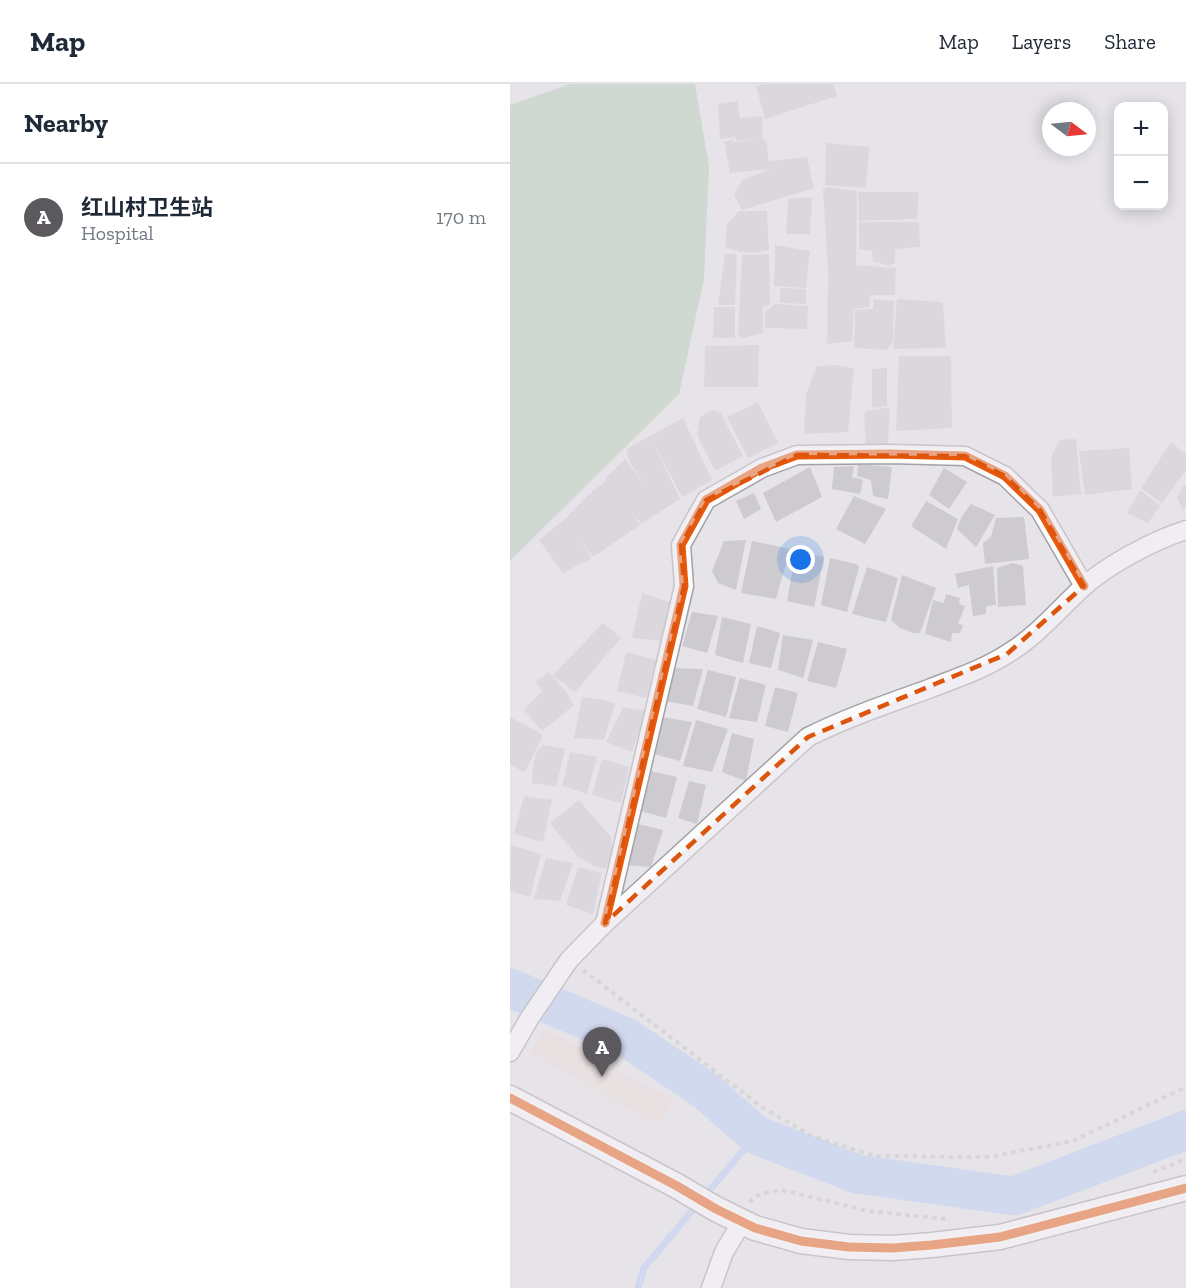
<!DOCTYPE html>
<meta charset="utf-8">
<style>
:root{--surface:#fff;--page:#f6f6f7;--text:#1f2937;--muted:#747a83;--line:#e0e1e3;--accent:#5b595d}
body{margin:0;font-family:"Zilla Slab","Noto Sans SC",serif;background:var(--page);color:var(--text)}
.controls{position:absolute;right:18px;top:18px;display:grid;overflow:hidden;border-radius:12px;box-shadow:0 3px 15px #0003}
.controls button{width:54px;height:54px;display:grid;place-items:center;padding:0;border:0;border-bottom:2px solid var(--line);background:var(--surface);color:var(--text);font:30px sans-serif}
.compass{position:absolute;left:532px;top:18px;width:54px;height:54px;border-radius:50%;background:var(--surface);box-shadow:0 3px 15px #0003;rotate:106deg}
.you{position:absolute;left:291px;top:476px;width:21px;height:21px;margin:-15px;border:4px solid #fff;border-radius:50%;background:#1a73e8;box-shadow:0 0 0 9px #1a73e833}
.badge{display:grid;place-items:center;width:39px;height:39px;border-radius:50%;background:var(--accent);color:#fff;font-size:20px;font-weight:700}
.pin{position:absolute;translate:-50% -50px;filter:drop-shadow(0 2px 3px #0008)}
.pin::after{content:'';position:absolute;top:32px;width:21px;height:18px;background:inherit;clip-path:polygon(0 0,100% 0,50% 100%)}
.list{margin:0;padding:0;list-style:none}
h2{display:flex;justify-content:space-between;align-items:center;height:78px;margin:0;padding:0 24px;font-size:26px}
h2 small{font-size:20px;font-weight:400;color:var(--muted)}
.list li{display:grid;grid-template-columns:39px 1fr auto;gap:18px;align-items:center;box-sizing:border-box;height:108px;padding:0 24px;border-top:2px solid var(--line)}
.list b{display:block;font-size:22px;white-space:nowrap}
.list p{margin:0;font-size:20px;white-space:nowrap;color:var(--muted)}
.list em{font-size:20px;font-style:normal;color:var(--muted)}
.map{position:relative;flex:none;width:676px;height:1204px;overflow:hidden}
header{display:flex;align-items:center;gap:36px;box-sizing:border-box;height:84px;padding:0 30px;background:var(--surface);border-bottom:2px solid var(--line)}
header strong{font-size:28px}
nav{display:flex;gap:33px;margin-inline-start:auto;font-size:21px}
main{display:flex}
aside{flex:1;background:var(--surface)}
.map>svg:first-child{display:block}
.medical{fill:#eadbd8}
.forest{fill:#b1cdb4}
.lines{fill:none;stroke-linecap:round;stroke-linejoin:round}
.stream{stroke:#b5ccf5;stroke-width:7}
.river{stroke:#b5ccf5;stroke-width:39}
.building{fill:#cdcbcf}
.street-casing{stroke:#a3a1a5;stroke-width:21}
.secondary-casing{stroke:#a3a1a5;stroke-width:27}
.path{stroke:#c5c4c6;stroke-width:4;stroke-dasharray:4.5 4.5;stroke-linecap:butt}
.street{stroke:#fbfbfc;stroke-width:18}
.secondary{stroke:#fbfbfc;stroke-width:24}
.cycleway-casing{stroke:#fff;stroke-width:13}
.cycleway{stroke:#e8590c;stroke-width:9}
.marked{fill:none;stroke:#dd550c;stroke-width:4.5;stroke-dasharray:12 8;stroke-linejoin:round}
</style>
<header>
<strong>Map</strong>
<nav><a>Map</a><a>Layers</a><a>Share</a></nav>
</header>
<main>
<aside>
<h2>Nearby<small></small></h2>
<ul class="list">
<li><span class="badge">A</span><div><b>红山村卫生站</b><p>Hospital</p></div><em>170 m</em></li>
</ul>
</aside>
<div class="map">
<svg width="676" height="1204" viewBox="0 0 676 1204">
<rect width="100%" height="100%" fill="#e7e4e9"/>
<polygon class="medical" points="34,945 163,1016 148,1041 21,969"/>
<polygon class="forest" points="60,0 185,0 199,82 194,195 169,310 0,477 0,21"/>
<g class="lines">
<polyline class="stream" points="128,1204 134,1184 246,1051"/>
<polyline class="river" points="0,904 116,953 196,1007 246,1051 347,1090 504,1112 676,1046"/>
</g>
<g class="building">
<polygon points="254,0 323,0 327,12 255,35 246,2"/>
<polygon points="227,17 230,34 252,32 253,56 256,56 259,77 297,73 304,104 232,126 224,111 232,96 261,85 220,89 214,58 222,55 225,58 251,56 226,57 225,53 210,55 208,20"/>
<polygon points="316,59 359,63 356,104 315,101"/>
<polygon points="318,103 347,107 346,181 386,184 385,211 360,211 359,223 344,225 342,257 317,260 318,189 313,105"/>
<polygon points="348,108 409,108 407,135 349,137"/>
<polygon points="302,113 300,150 276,150 278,115"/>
<polygon points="229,127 257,127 259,166 245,169 230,168 215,163 217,140"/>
<polygon points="349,138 409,138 410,163 385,165 385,179 379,182 363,177 362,167 349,165"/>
<polygon points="265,161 300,167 296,204 264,202"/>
<polygon points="215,170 227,170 225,221 208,221"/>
<polygon points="259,170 260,221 253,222 253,249 233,254 228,251 232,171"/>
<polygon points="270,204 296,205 296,220 270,219"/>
<polygon points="363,215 384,217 383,257 377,266 344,264 345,226 363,225"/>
<polygon points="387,215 433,218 436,264 383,265"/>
<polygon points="265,220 298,222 297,245 255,244 255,228"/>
<polygon points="204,223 225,223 225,254 203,254"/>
<polygon points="249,261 248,303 194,303 195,262"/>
<polygon points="389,272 441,272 442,344 386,347"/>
<polygon points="326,281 344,284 338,348 294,350 296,310 307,282"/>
<polygon points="377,284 377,322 362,324 362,285"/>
<polygon points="248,318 268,359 238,374 217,333"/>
<polygon points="380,323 378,360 356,362 354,330 357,327"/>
<polygon points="202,326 210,328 233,372 205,387 187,351 190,333"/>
<polygon points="173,334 202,396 172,413 142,356 170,415 131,440 121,427 130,441 83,473 66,450 82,474 53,489 29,456 55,435 77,412 97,396 96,394 115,375 134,400 120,379 116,365"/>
<polygon points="566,355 571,410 543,413 541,373 550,356"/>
<polygon points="661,358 676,370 676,386 652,419 631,404"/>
<polygon points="619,364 622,405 575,411 569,367"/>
<polygon points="348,380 382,383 378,415 363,412 361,396 347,392"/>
<polygon points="344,382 342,393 353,396 350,410 322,405 324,383"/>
<polygon points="300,383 312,413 266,438 253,409"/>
<polygon points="434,384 457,398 439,425 419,411"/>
<polygon points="674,401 676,403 676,421 673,426 667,414"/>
<polygon points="630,406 650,422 638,439 617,429"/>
<polygon points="244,409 251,425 234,435 226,417"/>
<polygon points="344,412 376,425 355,460 326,445"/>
<polygon points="416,417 448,435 436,465 401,442"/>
<polygon points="461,420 485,431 466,463 447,445 452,432"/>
<polygon points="514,433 519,475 475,480 473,459 481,453 486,434"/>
<polygon points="236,456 226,506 208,499 202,487 214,457"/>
<polygon points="242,457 280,465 266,515 231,509"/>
<polygon points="293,469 314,473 304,523 277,517 284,478"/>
<polygon points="320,474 346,480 349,483 337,528 311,521"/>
<polygon points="503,479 513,482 516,521 488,523 487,484"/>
<polygon points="483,482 486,521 476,522 476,530 463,532 459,501 448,504 445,490"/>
<polygon points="357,483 388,494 376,538 342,530"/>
<polygon points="392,491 426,504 410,549 404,549 390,544 381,536"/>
<polygon points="132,509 162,519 150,557 122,554"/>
<polygon points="436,510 450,514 449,520 455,522 448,540 453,541 450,549 442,549 441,558 415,550 423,516 434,519"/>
<polygon points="182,528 208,532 197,569 172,562"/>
<polygon points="212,533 241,540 233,579 205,571"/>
<polygon points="93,539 111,554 65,608 43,591"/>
<polygon points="247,542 270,549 261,584 239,579"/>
<polygon points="273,551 303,556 293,594 268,586"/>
<polygon points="308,558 337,565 326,604 297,597"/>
<polygon points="116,568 146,576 136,614 107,607"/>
<polygon points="163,584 193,585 183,622 155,617"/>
<polygon points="198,586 226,593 216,633 187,625"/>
<polygon points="39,588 56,608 64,621 32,647 14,626 32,607 26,598"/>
<polygon points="230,594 256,601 247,638 219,634"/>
<polygon points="265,603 288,609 278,648 255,642"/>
<polygon points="72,613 94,616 105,619 94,656 64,654"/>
<polygon points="113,623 136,627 122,668 96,658"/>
<polygon points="0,633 33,651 15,689 0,680"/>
<polygon points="152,633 182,638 170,677 144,670"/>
<polygon points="186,636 218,645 202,688 173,682"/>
<polygon points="222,649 244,655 236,697 212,688"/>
<polygon points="33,661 55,665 46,703 22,699 23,680 28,665"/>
<polygon points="60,668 87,673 77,710 52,702"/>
<polygon points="92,675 119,683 111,719 82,711"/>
<polygon points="136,686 167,693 156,734 126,726"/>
<polygon points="179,697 196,701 187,740 168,734"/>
<polygon points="14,712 42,716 33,758 4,750"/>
<polygon points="69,716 101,753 103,771 95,785 84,782 67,772 40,739"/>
<polygon points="128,740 153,746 141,783 116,781"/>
<polygon points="1,761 31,770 20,813 0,807"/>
<polygon points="36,774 63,779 50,817 24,815"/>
<polygon points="68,783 92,789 83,830 56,821"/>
</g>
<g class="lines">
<g class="street-casing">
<g id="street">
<polyline points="95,839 174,502 171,461 196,416 252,384 287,371 381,370 455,372 495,392 530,426 574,502"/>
<path d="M0,968L19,935L59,876L95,839L298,653C338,633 380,619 421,604C447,594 474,585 497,570C526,553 548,526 572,504C597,481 644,456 676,446"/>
<polyline points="201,1204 214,1168 232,1138"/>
</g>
</g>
<g class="secondary-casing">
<polyline id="secondary" points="0,1014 167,1102 206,1125 245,1144 291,1157 339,1163 382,1164 422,1161 490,1153 676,1104"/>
</g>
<g class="path">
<polyline points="73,886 253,1024 304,1053 365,1072 479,1073 563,1057 676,1003"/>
<polyline points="643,1088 676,1075"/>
<polyline points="239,1118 250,1110 272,1106 358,1127 436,1135"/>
</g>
<use href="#street" class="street"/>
<use href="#secondary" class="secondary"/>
<g class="cycleway-casing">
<g id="cycleway">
<polyline points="95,839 174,502 171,461 196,416 252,384 287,371 381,370 455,372 495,392 530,426 574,502"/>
<polyline points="0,1014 167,1102 206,1125 245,1144 291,1157 339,1163 382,1164 422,1161 490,1153 676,1104"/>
</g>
</g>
<use href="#cycleway" class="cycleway"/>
</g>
<path d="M0 0H676V1204H0ZM287,371L455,372L495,392L530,426L574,502L497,570L298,653L95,839L174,502L171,461L196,416Z" fill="#e7e4e9" fill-opacity=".55" fill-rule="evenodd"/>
<path class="marked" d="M287,371L455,372L495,392L530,426L574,502L497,570L298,653L95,839L174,502L171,461L196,416Z"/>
</svg>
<div class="controls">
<button>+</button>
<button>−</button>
</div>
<svg class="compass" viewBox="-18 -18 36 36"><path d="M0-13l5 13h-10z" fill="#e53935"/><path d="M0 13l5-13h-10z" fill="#747a83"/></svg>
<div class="you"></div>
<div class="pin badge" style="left:92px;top:993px">A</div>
</div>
</main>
